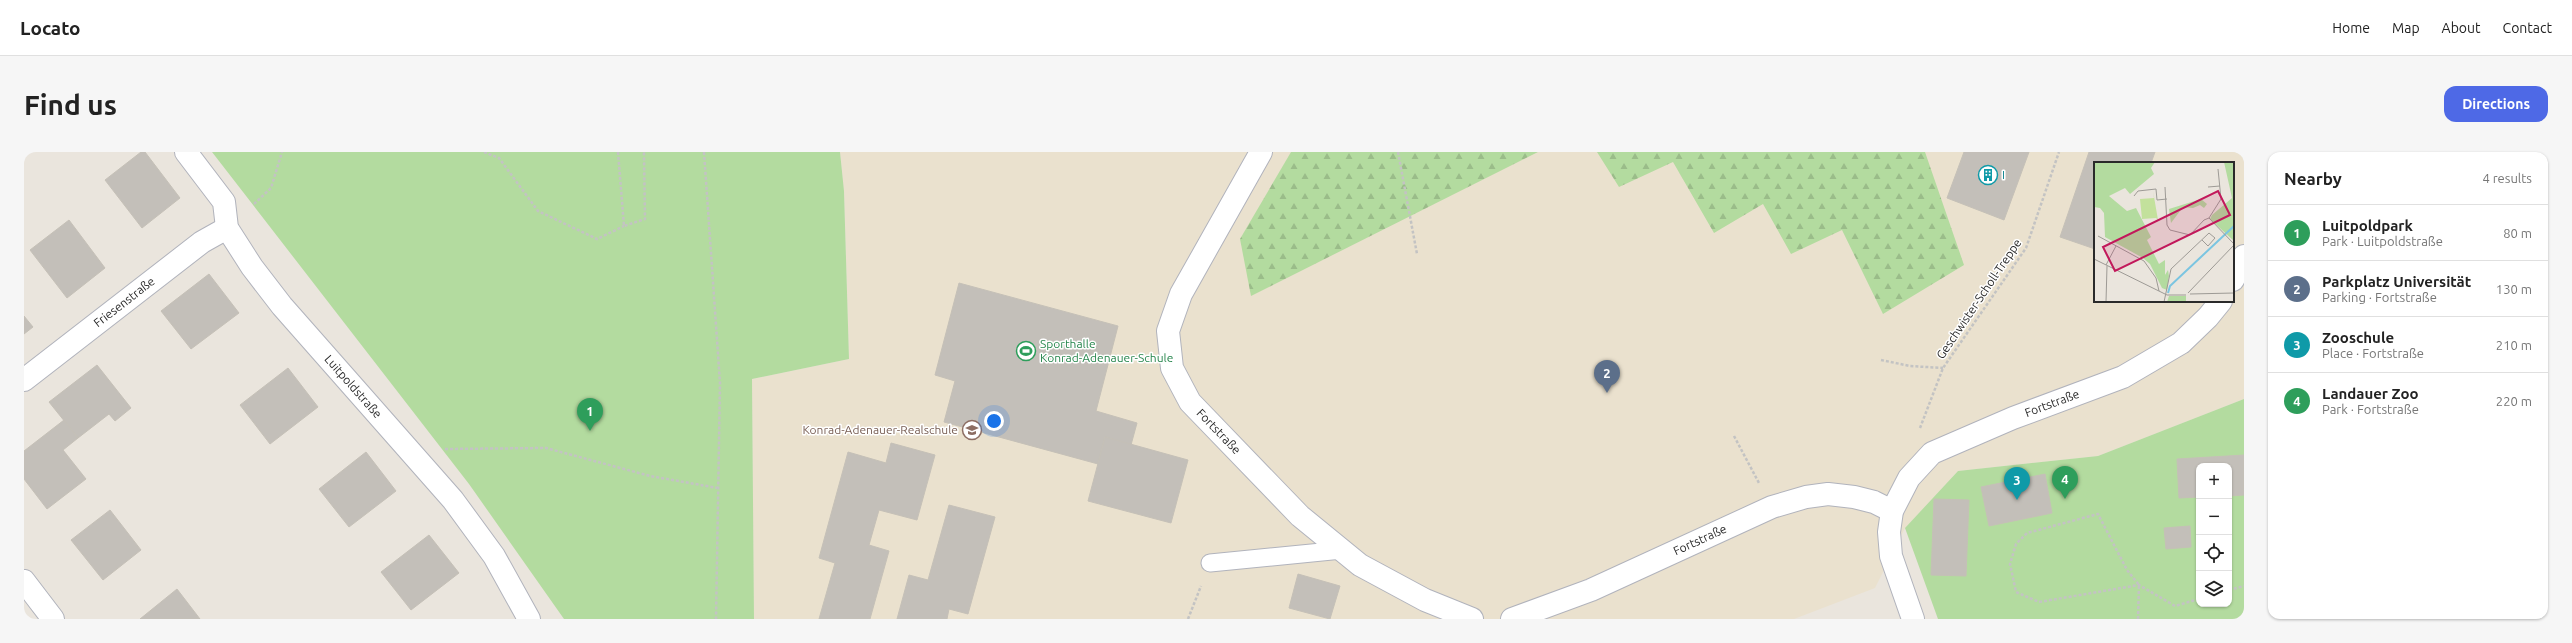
<!DOCTYPE html>
<meta charset="utf-8">
<style>
:root{--surface:#fff;--page:#f6f6f6;--text:#222;--muted:#767676;--line:#e0e0e0;--accent:#4e69e6}
body{margin:0;font-family:Ubuntu,sans-serif;background:var(--page);color:var(--text)}
.controls{position:absolute;right:12px;bottom:12px;display:grid;overflow:hidden;border-radius:8px;box-shadow:0 1px 3px #0004}
.controls button{width:36px;height:36px;display:grid;place-items:center;padding:0;border:0;border-bottom:1px solid var(--line);background:var(--surface);color:var(--text);font:20px sans-serif}
.you{position:absolute;left:970px;top:269px;width:14px;height:14px;margin:-10px;border:3px solid #fff;border-radius:50%;background:#1a73e8;box-shadow:0 0 0 6px #1a73e833}
.badge{display:grid;place-items:center;width:26px;height:26px;border-radius:50%;background:var(--accent);color:#fff;font-size:13px;font-weight:700}
.pin{position:absolute;translate:-50% -33px;filter:drop-shadow(0 1px 2px #0008)}
.pin::after{content:'';position:absolute;top:21px;width:14px;height:12px;background:inherit;clip-path:polygon(0 0,100% 0,50% 100%)}
.list{margin:0;padding:0;list-style:none}
h2{display:flex;justify-content:space-between;align-items:center;height:52px;margin:0;padding:0 16px;font-size:17px}
h2 small{font-size:13px;font-weight:400;color:var(--muted)}
.list li{display:grid;grid-template-columns:26px 1fr auto;gap:12px;align-items:center;box-sizing:border-box;height:56px;padding:0 16px;border-top:1px solid var(--line)}
.list b{display:block;font-size:15px;white-space:nowrap}
.list p{margin:0;font-size:13px;white-space:nowrap;color:var(--muted)}
.list em{font-size:13px;font-style:normal;color:var(--muted)}
.icon{flex:none;width:22px;height:22px;fill:none;stroke:currentColor;stroke-width:2;stroke-linecap:round;stroke-linejoin:round}
.map{position:relative;flex:none;width:2220px;height:467px;overflow:hidden;border-radius:12px}
header{display:flex;align-items:center;gap:24px;box-sizing:border-box;height:56px;padding:0 20px;background:var(--surface);border-bottom:1px solid var(--line)}
header strong{font-size:19px}
nav{display:flex;gap:22px;margin-inline-start:auto;font-size:14px}
.intro{display:flex;align-items:center;justify-content:space-between;box-sizing:border-box;height:96px;padding:0 24px}
h1{margin:0;font-size:28px}
.button{padding:10px 18px;border-radius:12px;background:var(--accent);color:#fff;font-size:14px;font-weight:700}
main{display:flex;gap:24px;padding:0 24px}
aside{flex:1;background:var(--surface);border-radius:12px;box-shadow:0 1px 3px #0004}
.map>svg:first-child{display:block}
.education{fill:#eae1ce;fill-rule:evenodd}
.grass{fill:#b3db9f;fill-rule:evenodd}
.forest{fill:url(#forest-firs)}
.building{fill:#c3bfb9;stroke:#c5c0b7}
.lines{fill:none;stroke-linecap:round;stroke-linejoin:round}
.lane-casing{stroke:#b1b3bc;stroke-width:19}
.street-casing{stroke:#b1b3bc;stroke-width:24}
.path{stroke:#c3c3c3;stroke-width:2.5;stroke-dasharray:3 2;stroke-linecap:butt}
.lane{stroke:#fff;stroke-width:17}
.street{stroke:#fff;stroke-width:22}
.labels{text-anchor:middle;stroke-width:3;stroke-linejoin:round;paint-order:stroke}
.culture-label{font-size:12px;fill:#0d838f;stroke:#fff;text-anchor:start}
.street-label{font-size:12px;fill:#2a2a2a;stroke:#fff}
.leisure-label{font-size:12px;fill:#27864d;stroke:#fff;text-anchor:start}
.education-label{font-size:12px;fill:#785e54;stroke:#fff;text-anchor:end}
.inset-river{fill:none;stroke:#7bc5e1;stroke-width:2}
.inset-road{fill:none;stroke:#9d9a95;stroke-width:1}
.view{fill:#c2185b;fill-opacity:0.15;stroke:#c2185b;stroke-width:2}
.inset-edge{fill:none;stroke:#2a2a2a;stroke-width:2}
</style>
<header>
<strong>Locato</strong>
<nav><a>Home</a><a>Map</a><a>About</a><a>Contact</a></nav>
</header>
<div class="intro"><h1>Find us</h1><a class="button">Directions</a></div>
<main>
<div class="map">
<svg width="2220" height="467" viewBox="0 0 2220 467">
<defs>
<pattern id="forest-firs" width="22" height="20" patternUnits="userSpaceOnUse"><rect width="22" height="20" fill="#b3db9f"/><path d="M5 1l3.5 6h-7zM16 11l3.5 6h-7z" fill="#9abc89"/></pattern>
</defs>
<rect width="100%" height="100%" fill="#eae5dd"/>
<path class="education" d="M816,0H2220V247L2074,304L1934,319L1881,376L1851,436L1770,467H730L728,227L825,207L820,39ZM2071,11H2209V149H2071Z"/>
<g class="grass">
<polygon points="188,0 816,0 820,39 825,207 728,227 730,467 540,467 445,332"/>
<path d="M2220,247V467H1914L1881,376L1934,319L2074,304ZM2175,314H2205V452H2175Z"/>
</g>
<g class="forest">
<polygon points="1267,0 1514,0 1227,144 1216,87"/>
<polygon points="1573,0 1901,0 1940,113 1859,162 1818,78 1767,102 1739,52 1690,81 1649,10 1595,35"/>
</g>
<g class="building">
<polygon points="117,0 121,0 156,46 118,76 81,28"/>
<polygon points="1940,0 2005,0 1980,68 1923,46"/>
<polygon points="2065,0 2131,0 2127,11 2071,11 2071,97 2036,85"/>
<polygon points="45,68 81,116 43,146 6,98"/>
<polygon points="185,122 215,161 167,197 137,159"/>
<polygon points="935,131 1094,174 1072,259 1113,271 1107,293 1081,285 1074,312 920,270 931,229 911,223"/>
<polygon points="0,164 9,175 0,182"/>
<polygon points="73,213 107,256 91,269 85,262 54,286 25,250"/>
<polygon points="264,216 294,255 246,292 216,253"/>
<polygon points="40,268 54,286 39,298 62,327 23,357 0,327 0,299"/>
<polygon points="1081,285 1164,308 1147,371 1064,349"/>
<polygon points="867,291 911,303 893,368 855,358 845,393 865,399 846,467 795,467 811,411 795,406 824,300 862,311"/>
<polygon points="342,300 372,339 325,375 295,337"/>
<polygon points="2220,303 2220,343 2205,344 2205,314 2175,314 2175,345 2155,346 2153,307"/>
<polygon points="2021,322 2028,361 1965,374 1957,335"/>
<polygon points="1910,347 1945,348 1942,424 1907,423"/>
<polygon points="925,353 971,365 944,462 925,457 923,467 873,467 885,423 904,428"/>
<polygon points="86,358 117,398 79,428 47,388"/>
<polygon points="2166,374 2167,395 2142,397 2140,376"/>
<polygon points="405,383 435,421 387,458 357,420"/>
<polygon points="1274,422 1316,434 1306,467 1265,456"/>
<polygon points="153,437 176,467 116,467"/>
</g>
<g class="lines">
<g class="lane-casing">
<polyline id="lane" points="1186,411 1318,398"/>
</g>
<g class="street-casing">
<g id="street">
<path id="s1" d="M162,0L200,50L203,76L228,115L258,154L429,348L470,404L505,467"/>
<path id="s2" d="M1237,0L1157,142L1144,179L1148,216L1166,250L1276,364L1336,413L1401,448L1448,467"/>
<polyline points="2209,128 2220,104"/>
<path id="s3" d="M0,228L178,90L203,76"/>
<polyline points="0,429 29,467"/>
<path id="s4" d="M1488,467L1567,438L1748,355L1782,345L1804,342L1830,345L1850,350L1868,359"/>
<path id="s5" d="M1889,467L1867,404L1865,380L1868,359L1885,326L1908,301L1989,266L2099,225L2157,191L2184,165L2197,149"/>
</g>
</g>
<g class="path">
<polyline points="460,0 475,6 514,59 573,87 600,74"/>
<polyline points="594,0 600,74 621,67 620,0"/>
<polyline points="680,0 696,231 692,467"/>
<polyline points="1374,0 1393,102"/>
<polyline points="230,52 247,36 258,0"/>
<polyline points="1857,208 1886,214 1919,216"/>
<polyline points="1896,276 1919,216 2002,96 2035,0"/>
<polyline points="1710,284 1735,331"/>
<polyline points="421,297 522,296 626,324 694,336"/>
<polyline points="2205,438 2220,434"/>
<polyline points="1164,467 1177,434"/>
<polyline points="2114,467 2115,433 2103,418 2074,362 2003,381 1992,392 1986,412 1992,440 2015,450 2115,433 2151,454 2175,447"/>
</g>
<use href="#lane" class="lane"/>
<use href="#street" class="street"/>
</g>
<defs>
<g id="building-ring" transform="scale(1)"><circle r="9.5" fill="#fff" stroke="#0f9aa8" stroke-width="1.5"/><path d="M-4-6H4V6H1V3H-1V6H-4ZM-2.5-4.3h1.7v1.8h-1.7ZM.8-4.3h1.7v1.8H.8ZM-2.5-1h1.7V.8h-1.7ZM.8-1h1.7V.8H.8Z" fill="#0f9aa8"/></g>
<g id="stadium-ring" transform="scale(1)"><circle r="9.5" fill="#fff" stroke="#2e9e5b" stroke-width="1.5"/><path d="M0-5a6.5 5 0 1 0 0 10a6.5 5 0 1 0 0-10ZM-3.5-1.8h7v3.6h-7Z" fill="#2e9e5b"/></g>
<g id="school-ring" transform="scale(1)"><circle r="9.5" fill="#fff" stroke="#8d6e63" stroke-width="1.5"/><path d="M0-5L7-2L0 1L-7-2ZM-4 1L0 2.5L4 1V4Q0 6-4 4Z" fill="#8d6e63"/></g>
</defs>
<g fill-rule="evenodd">
<use href="#building-ring" x="1964" y="23"/>
<use href="#stadium-ring" x="1002" y="199"/>
<use href="#school-ring" x="948" y="278"/>
</g>
<g class="labels">
<g class="culture-label">
<text x="1978" y="27">I</text>
</g>
<g class="street-label">
<text transform="translate(1955 147) rotate(-56)" y="4">Geschwister-Scholl-Treppe</text>
<text dy="4" stroke="none"><textPath href="#s3" startOffset="127">Friesenstraße</textPath></text>
<text dy="4" stroke="none"><textPath href="#s1" startOffset="292">Luitpoldstraße</textPath></text>
<text dy="4" stroke="none"><textPath href="#s5" startOffset="313">Fortstraße</textPath></text>
<text dy="4" stroke="none"><textPath href="#s2" startOffset="319">Fortstraße</textPath></text>
<text dy="4" stroke="none"><textPath href="#s4" startOffset="204">Fortstraße</textPath></text>
</g>
<g class="leisure-label">
<text x="1016" y="196">Sporthalle<tspan x="1016" dy="14">Konrad-Adenauer-Schule</tspan></text>
</g>
<g class="education-label">
<text x="934" y="282">Konrad-Adenauer-Realschule</text>
</g>
</g>
<g transform="translate(2070 10)">
<rect width="140" height="140" fill="#eae5dd"/>
<path d="M0,0H61L57,6L60,12L36,32L31,26L15,34L33,49L42,46L57,75L53,78L65,102L71,98V113L74,108L75,114L73,128L68,126L56,102L49,96L11,75L10,51L6,46L0,45ZM130,0H140V79L116,57L118,53L138,36ZM75,134H92V140H73Z" fill="#b3db9f"/>
<path d="M107,37L113,42L110,46L106,43L99,46L89,45L77,61L75,47Z" fill="#b3db9f"/>
<path d="M59,29L64,58L62,56L48,57L46,37L60,36Z" fill="#c3e19c"/>
<path class="inset-river" d="M74,131L76,124L140,64"/>
<path class="inset-road" d="M124,7L127,37L115,56L140,82M71,25L73,63L76,68L96,73L110,58L115,56M114,25L126,24M40,34L44,29L62,27L63,38L73,37M4,74L50,99L62,116L65,129M0,97L73,133H92M12,103L22,84M94,131L140,83M96,132L140,131M12,140L13,104M70,140L77,107L115,71L121,76L114,84L108,78"/>
<path class="view" d="M124,29L136,53L21,109L9,85Z"/>
<rect width="140" height="140" class="inset-edge"/>
</g>
</svg>
<div class="controls">
<button>+</button>
<button>−</button>
<button><svg class="icon" aria-label="locate" viewBox="0 0 24 24"><circle cx="12" cy="12" r="6"/><path d="M12 2v4M12 18v4M2 12h4M18 12h4"/></svg></button>
<button><svg class="icon" aria-label="layers" viewBox="0 0 24 24"><path d="M12 4l9 5-9 5-9-5zM3 14l9 5 9-5"/></svg></button>
</div>
<div class="you"></div>
<div class="pin badge" style="left:566px;top:279px;background:#2e9e5b">1</div>
<div class="pin badge" style="left:1583px;top:241px;background:#5c6f8a">2</div>
<div class="pin badge" style="left:1993px;top:348px;background:#0f9aa8">3</div>
<div class="pin badge" style="left:2041px;top:347px;background:#2e9e5b">4</div>
</div>
<aside>
<h2>Nearby<small>4 results</small></h2>
<ul class="list">
<li><span class="badge" style="background:#2e9e5b">1</span><div><b>Luitpoldpark</b><p>Park · Luitpoldstraße</p></div><em>80 m</em></li>
<li><span class="badge" style="background:#5c6f8a">2</span><div><b>Parkplatz Universität</b><p>Parking · Fortstraße</p></div><em>130 m</em></li>
<li><span class="badge" style="background:#0f9aa8">3</span><div><b>Zooschule</b><p>Place · Fortstraße</p></div><em>210 m</em></li>
<li><span class="badge" style="background:#2e9e5b">4</span><div><b>Landauer Zoo</b><p>Park · Fortstraße</p></div><em>220 m</em></li>
</ul>
</aside>
</main>
